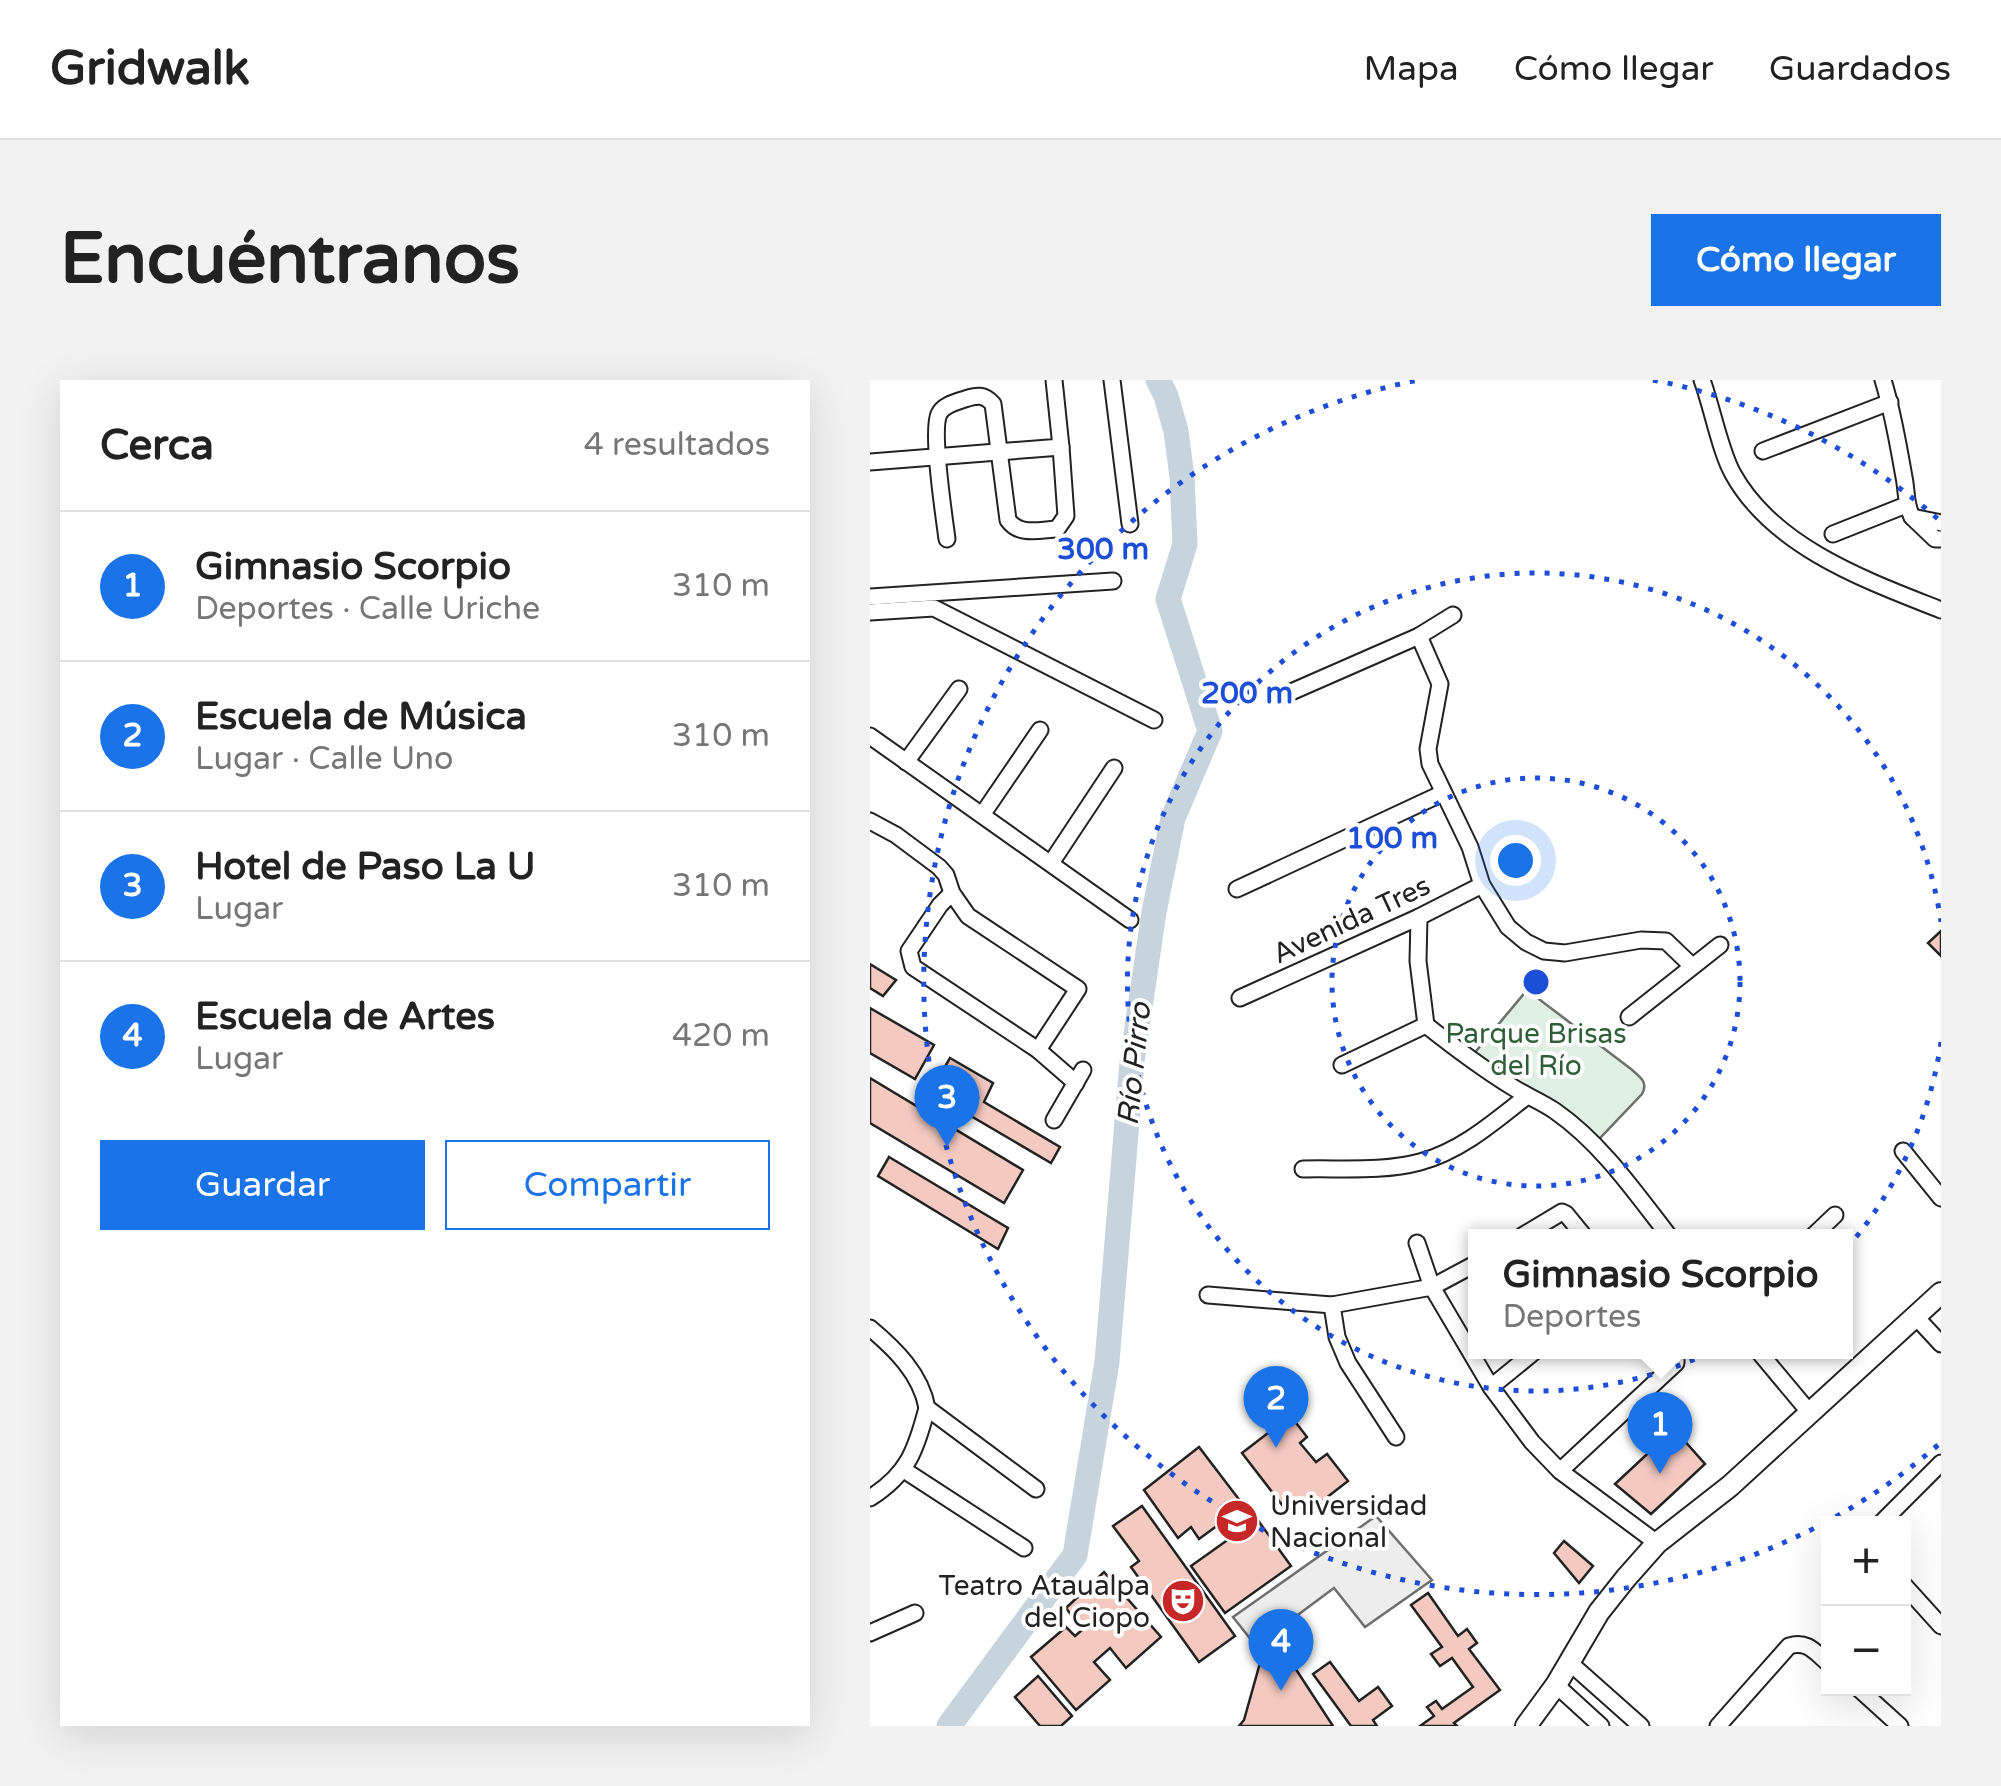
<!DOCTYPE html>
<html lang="es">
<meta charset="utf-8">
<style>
:root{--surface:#fff;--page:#f2f2f2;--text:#222;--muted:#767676;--line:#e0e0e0;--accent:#1a73e8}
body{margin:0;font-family:"Varela Round",sans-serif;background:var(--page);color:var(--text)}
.controls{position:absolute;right:30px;bottom:30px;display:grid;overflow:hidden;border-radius:0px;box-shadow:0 10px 40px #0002}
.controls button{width:90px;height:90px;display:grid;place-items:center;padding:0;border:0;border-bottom:2px solid var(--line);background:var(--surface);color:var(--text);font:50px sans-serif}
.you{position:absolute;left:645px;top:480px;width:35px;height:35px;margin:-25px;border:8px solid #fff;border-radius:50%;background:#1a73e8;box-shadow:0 0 0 15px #1a73e833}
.badge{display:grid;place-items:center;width:65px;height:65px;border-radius:50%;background:var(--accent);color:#fff;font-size:32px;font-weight:700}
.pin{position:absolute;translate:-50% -82px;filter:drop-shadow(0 2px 5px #0008)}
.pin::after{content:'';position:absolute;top:52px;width:35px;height:30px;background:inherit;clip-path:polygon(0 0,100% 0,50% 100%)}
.popup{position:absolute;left:598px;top:849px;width:385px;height:130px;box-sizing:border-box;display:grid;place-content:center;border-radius:0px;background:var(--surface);filter:drop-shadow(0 2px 8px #0005);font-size:32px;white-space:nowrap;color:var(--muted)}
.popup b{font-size:38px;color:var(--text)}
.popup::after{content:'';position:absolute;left:50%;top:100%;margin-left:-20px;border:20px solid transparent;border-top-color:var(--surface)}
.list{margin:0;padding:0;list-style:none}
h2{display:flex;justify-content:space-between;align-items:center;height:130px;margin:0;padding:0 40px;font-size:42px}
h2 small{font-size:32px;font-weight:400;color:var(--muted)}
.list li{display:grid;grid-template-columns:65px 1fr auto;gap:30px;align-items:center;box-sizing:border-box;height:150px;padding:0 40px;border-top:2px solid var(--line)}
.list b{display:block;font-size:38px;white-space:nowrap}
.list p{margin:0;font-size:32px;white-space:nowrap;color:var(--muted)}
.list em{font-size:32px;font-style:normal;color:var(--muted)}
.actions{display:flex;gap:20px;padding:30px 40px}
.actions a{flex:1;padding:22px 0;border:2px solid var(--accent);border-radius:0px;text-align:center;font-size:35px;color:var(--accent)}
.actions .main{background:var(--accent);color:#fff}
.map{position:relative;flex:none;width:1071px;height:1346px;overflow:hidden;border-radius:0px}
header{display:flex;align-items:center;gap:60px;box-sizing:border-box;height:140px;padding:0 50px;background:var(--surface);border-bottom:2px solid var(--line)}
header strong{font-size:48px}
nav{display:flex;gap:55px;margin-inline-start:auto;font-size:35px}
.intro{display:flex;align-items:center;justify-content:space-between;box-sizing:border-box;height:240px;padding:0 60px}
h1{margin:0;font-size:70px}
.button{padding:25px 45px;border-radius:0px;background:var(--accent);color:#fff;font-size:35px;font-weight:700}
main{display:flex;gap:60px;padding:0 60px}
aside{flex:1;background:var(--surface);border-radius:0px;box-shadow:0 10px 40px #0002}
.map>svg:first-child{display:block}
.green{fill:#e0efe3;stroke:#6f6f6f;stroke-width:2.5}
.parking{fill:#ededed;stroke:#6f6f6f;stroke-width:2.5}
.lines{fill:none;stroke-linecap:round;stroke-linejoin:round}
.river{stroke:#c7d3dd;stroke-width:25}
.building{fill:#f3c9c0;stroke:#222;stroke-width:2.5}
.minor-casing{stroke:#222;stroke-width:19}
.major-casing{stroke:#222;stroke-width:24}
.minor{stroke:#fff;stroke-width:15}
.major{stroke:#fff;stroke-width:20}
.ring{fill:none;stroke:#1d4ed8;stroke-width:5;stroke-dasharray:5 10}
.labels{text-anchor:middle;stroke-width:8;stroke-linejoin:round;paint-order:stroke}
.street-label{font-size:28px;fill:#222;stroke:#fff}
.park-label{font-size:28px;fill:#2f5e38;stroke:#fff}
.poi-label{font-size:28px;fill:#222;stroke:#fff;text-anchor:start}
.water-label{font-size:30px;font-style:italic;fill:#222;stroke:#fff}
.centre{fill:#1d4ed8;stroke:#fff;stroke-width:5}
.ring-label{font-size:30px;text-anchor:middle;font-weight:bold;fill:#1d4ed8;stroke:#fff;stroke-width:8;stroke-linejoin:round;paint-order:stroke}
</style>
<header>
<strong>Gridwalk</strong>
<nav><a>Mapa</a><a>Cómo llegar</a><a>Guardados</a></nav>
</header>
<div class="intro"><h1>Encuéntranos</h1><a class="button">Cómo llegar</a></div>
<main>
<aside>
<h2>Cerca<small>4 resultados</small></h2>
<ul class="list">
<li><span class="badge">1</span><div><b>Gimnasio Scorpio</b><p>Deportes · Calle Uriche</p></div><em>310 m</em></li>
<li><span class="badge">2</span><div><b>Escuela de Música</b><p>Lugar · Calle Uno</p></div><em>310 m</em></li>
<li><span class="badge">3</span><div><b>Hotel de Paso La U</b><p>Lugar</p></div><em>310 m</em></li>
<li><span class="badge">4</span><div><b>Escuela de Artes</b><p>Lugar</p></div><em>420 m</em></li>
</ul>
<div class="actions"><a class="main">Guardar</a><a>Compartir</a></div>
</aside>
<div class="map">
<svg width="1071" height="1346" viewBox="0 0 1071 1346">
<rect width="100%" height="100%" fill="#fff"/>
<path class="green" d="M657,610L761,689C769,696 779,702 772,714L730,758L725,759L602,676Z"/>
<polygon class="parking" points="506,1136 562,1200 495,1247 464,1208 386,1266 363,1237"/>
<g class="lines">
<polyline class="river" points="79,1346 205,1175 237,982 262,682 284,532 303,438 340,351 298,219 315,164 312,97 306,51 296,16 288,0"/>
</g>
<g class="building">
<polygon points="1071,551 1071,576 1058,563"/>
<polygon points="0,584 26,600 13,616 0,608"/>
<polygon points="0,628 64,665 45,699 0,673"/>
<polygon points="80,678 123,703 114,722 190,767 181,783 60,712"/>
<polygon points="0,698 153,790 134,823 0,743"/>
<polygon points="19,777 138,848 128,869 8,796"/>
<polygon points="413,1002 428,1022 419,1028 424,1032 420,1035 437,1057 430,1063 446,1082 457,1074 478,1101 433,1136 424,1125 416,1130 372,1073 402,1050 383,1025"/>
<polygon points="804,1049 835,1084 781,1134 745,1104"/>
<polygon points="329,1067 374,1126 329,1159 321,1147 308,1158 274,1110"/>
<polygon points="272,1126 365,1256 329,1282 261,1187 269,1181 243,1146"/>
<polygon points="387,1139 421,1186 355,1233 321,1186"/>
<polygon points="694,1161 723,1186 709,1203 684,1173"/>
<polygon points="234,1192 291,1257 256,1288 240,1268 224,1282 240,1300 206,1330 161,1277 196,1247 205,1256 212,1250 196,1228"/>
<polygon points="558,1213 588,1256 597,1249 607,1263 599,1269 630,1310 584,1343 587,1346 550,1346 564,1336 557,1327 566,1321 572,1329 603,1307 582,1278 570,1286 561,1274 572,1267 541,1225"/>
<polygon points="412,1268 463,1346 369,1346 374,1340 390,1283"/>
<polygon points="460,1282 489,1321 508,1307 522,1326 503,1340 507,1346 481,1346 443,1294"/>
<polygon points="168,1296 202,1336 191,1346 170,1346 145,1317"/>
</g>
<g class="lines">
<g class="minor-casing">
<g id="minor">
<polyline points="242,0 260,144"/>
<path d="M832,0C842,27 850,71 863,94C904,168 998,201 1071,230"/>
<path d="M1013,0C1023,32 1028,64 1034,97C1037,111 1035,123 1042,137"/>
<polyline points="893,71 1020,22"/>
<polyline points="0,82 191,67 184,0"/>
<polyline points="1071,143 1042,137 1065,159 1071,159"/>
<polyline points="963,154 1036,125"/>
<path d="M77,159C74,136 61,51 69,34C73,25 86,22 95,19C107,15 114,14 123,24L138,140C149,156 169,150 187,149L196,136L191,67"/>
<polyline points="0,217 243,201"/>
<polyline points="0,232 64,228 284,340"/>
<polyline points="549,256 570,304 558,369 560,384 600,467 612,505 638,547 656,562 674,571 695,573 771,560 796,561 822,586"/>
<polyline points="412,316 549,256 583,235"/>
<polyline points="0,356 260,540"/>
<polyline points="36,382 89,309"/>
<polyline points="112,435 170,350"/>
<polyline points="0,441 26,455 69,487 76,495 82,513 98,536 208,609 168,670 43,587 39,571 70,525 82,513"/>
<polyline points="181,483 244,388"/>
<polyline points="367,509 573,413"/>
<path d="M549,537L548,581L556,645C585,668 613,689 644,708C657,716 672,722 685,731C731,763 765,812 799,856"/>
<polyline points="370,618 549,537 612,505"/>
<polyline points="759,637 850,565"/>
<polyline points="168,670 206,703"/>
<polyline points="472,685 556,645"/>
<polyline points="184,740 213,690"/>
<polyline points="1033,771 1071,818"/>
<path d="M433,789C471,788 513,792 550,782C591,771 624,742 657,716"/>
<polyline points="652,856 692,832 696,834 714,856"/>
<polyline points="943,856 965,835"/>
<polyline points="547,863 562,907 621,1007 662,1062 690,1091 787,1163"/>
<polyline points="338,915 462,925 562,907 605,884"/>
<polyline points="462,925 467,957 478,983 526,1057"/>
<polyline points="1046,937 1071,964"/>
<path d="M0,948C25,969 51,994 57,1028L166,1109"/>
<polyline points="889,972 940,1033"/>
<polyline points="621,1007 664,972"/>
<polyline points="34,1090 154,1168"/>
<polyline points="690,1091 806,983 806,976 803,972"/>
<path d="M0,1118C38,1094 46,1070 57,1028"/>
<polyline points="1010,1144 1071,1083"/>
<polyline points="1034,1205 1071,1246"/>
<polyline points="0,1253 45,1233"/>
<polyline points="700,1283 771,1346"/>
<polyline points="686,1305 731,1346"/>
<polyline points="988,1308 1030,1346"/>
<path d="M848,1346L919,1266C937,1260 945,1272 958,1283"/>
</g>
</g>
<g class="major-casing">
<polyline id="major" points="656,1346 686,1305 729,1232 756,1198 787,1163 860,1106 1071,913"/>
</g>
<use href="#minor" class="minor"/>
<use href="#major" class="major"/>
</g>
<g class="ring">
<circle cx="666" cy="602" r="204"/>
<path d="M1071 662A409 409 0 1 1 1071 542"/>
<path d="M1068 1065A613 613 0 1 1 549 0M783 0A613 613 0 0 1 1068 139"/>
</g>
<defs>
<g id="university-disc" transform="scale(2.25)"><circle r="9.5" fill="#c62828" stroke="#fff"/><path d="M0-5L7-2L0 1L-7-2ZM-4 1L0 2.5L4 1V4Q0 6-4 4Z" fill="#fff"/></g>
<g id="theatre-disc" transform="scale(2.25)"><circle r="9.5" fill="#c62828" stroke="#fff"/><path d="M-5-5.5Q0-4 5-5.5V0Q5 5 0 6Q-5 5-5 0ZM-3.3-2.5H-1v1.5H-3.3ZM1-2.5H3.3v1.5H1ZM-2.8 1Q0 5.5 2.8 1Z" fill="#fff"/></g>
</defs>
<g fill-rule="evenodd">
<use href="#university-disc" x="367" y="1141"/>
<use href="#theatre-disc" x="313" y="1221"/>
</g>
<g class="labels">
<g class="street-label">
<text transform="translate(481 539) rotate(-25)" y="10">Avenida Tres</text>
</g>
<g class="park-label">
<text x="666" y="663">Parque Brisas<tspan x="666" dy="32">del Río</tspan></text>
</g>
<g class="poi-label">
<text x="400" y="1135">Universidad<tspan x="400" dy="32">Nacional</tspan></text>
<text x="280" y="1215" text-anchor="end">Teatro Ataualpa<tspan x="280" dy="32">del Ciopo</tspan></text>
</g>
<g class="water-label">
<text transform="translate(264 684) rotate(-84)" y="10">Río Pirro</text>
</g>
</g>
<circle cx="666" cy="602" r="15" class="centre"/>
<g class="ring-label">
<text x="233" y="179">300 m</text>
<text x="377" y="323">200 m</text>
<text x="522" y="468">100 m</text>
</g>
</svg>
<div class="controls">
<button>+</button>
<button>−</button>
</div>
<div class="you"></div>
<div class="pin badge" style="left:790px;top:1094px">1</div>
<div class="popup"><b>Gimnasio Scorpio</b>Deportes</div>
<div class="pin badge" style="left:406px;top:1068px">2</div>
<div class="pin badge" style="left:77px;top:767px">3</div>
<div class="pin badge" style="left:411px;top:1311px">4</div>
</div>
</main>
